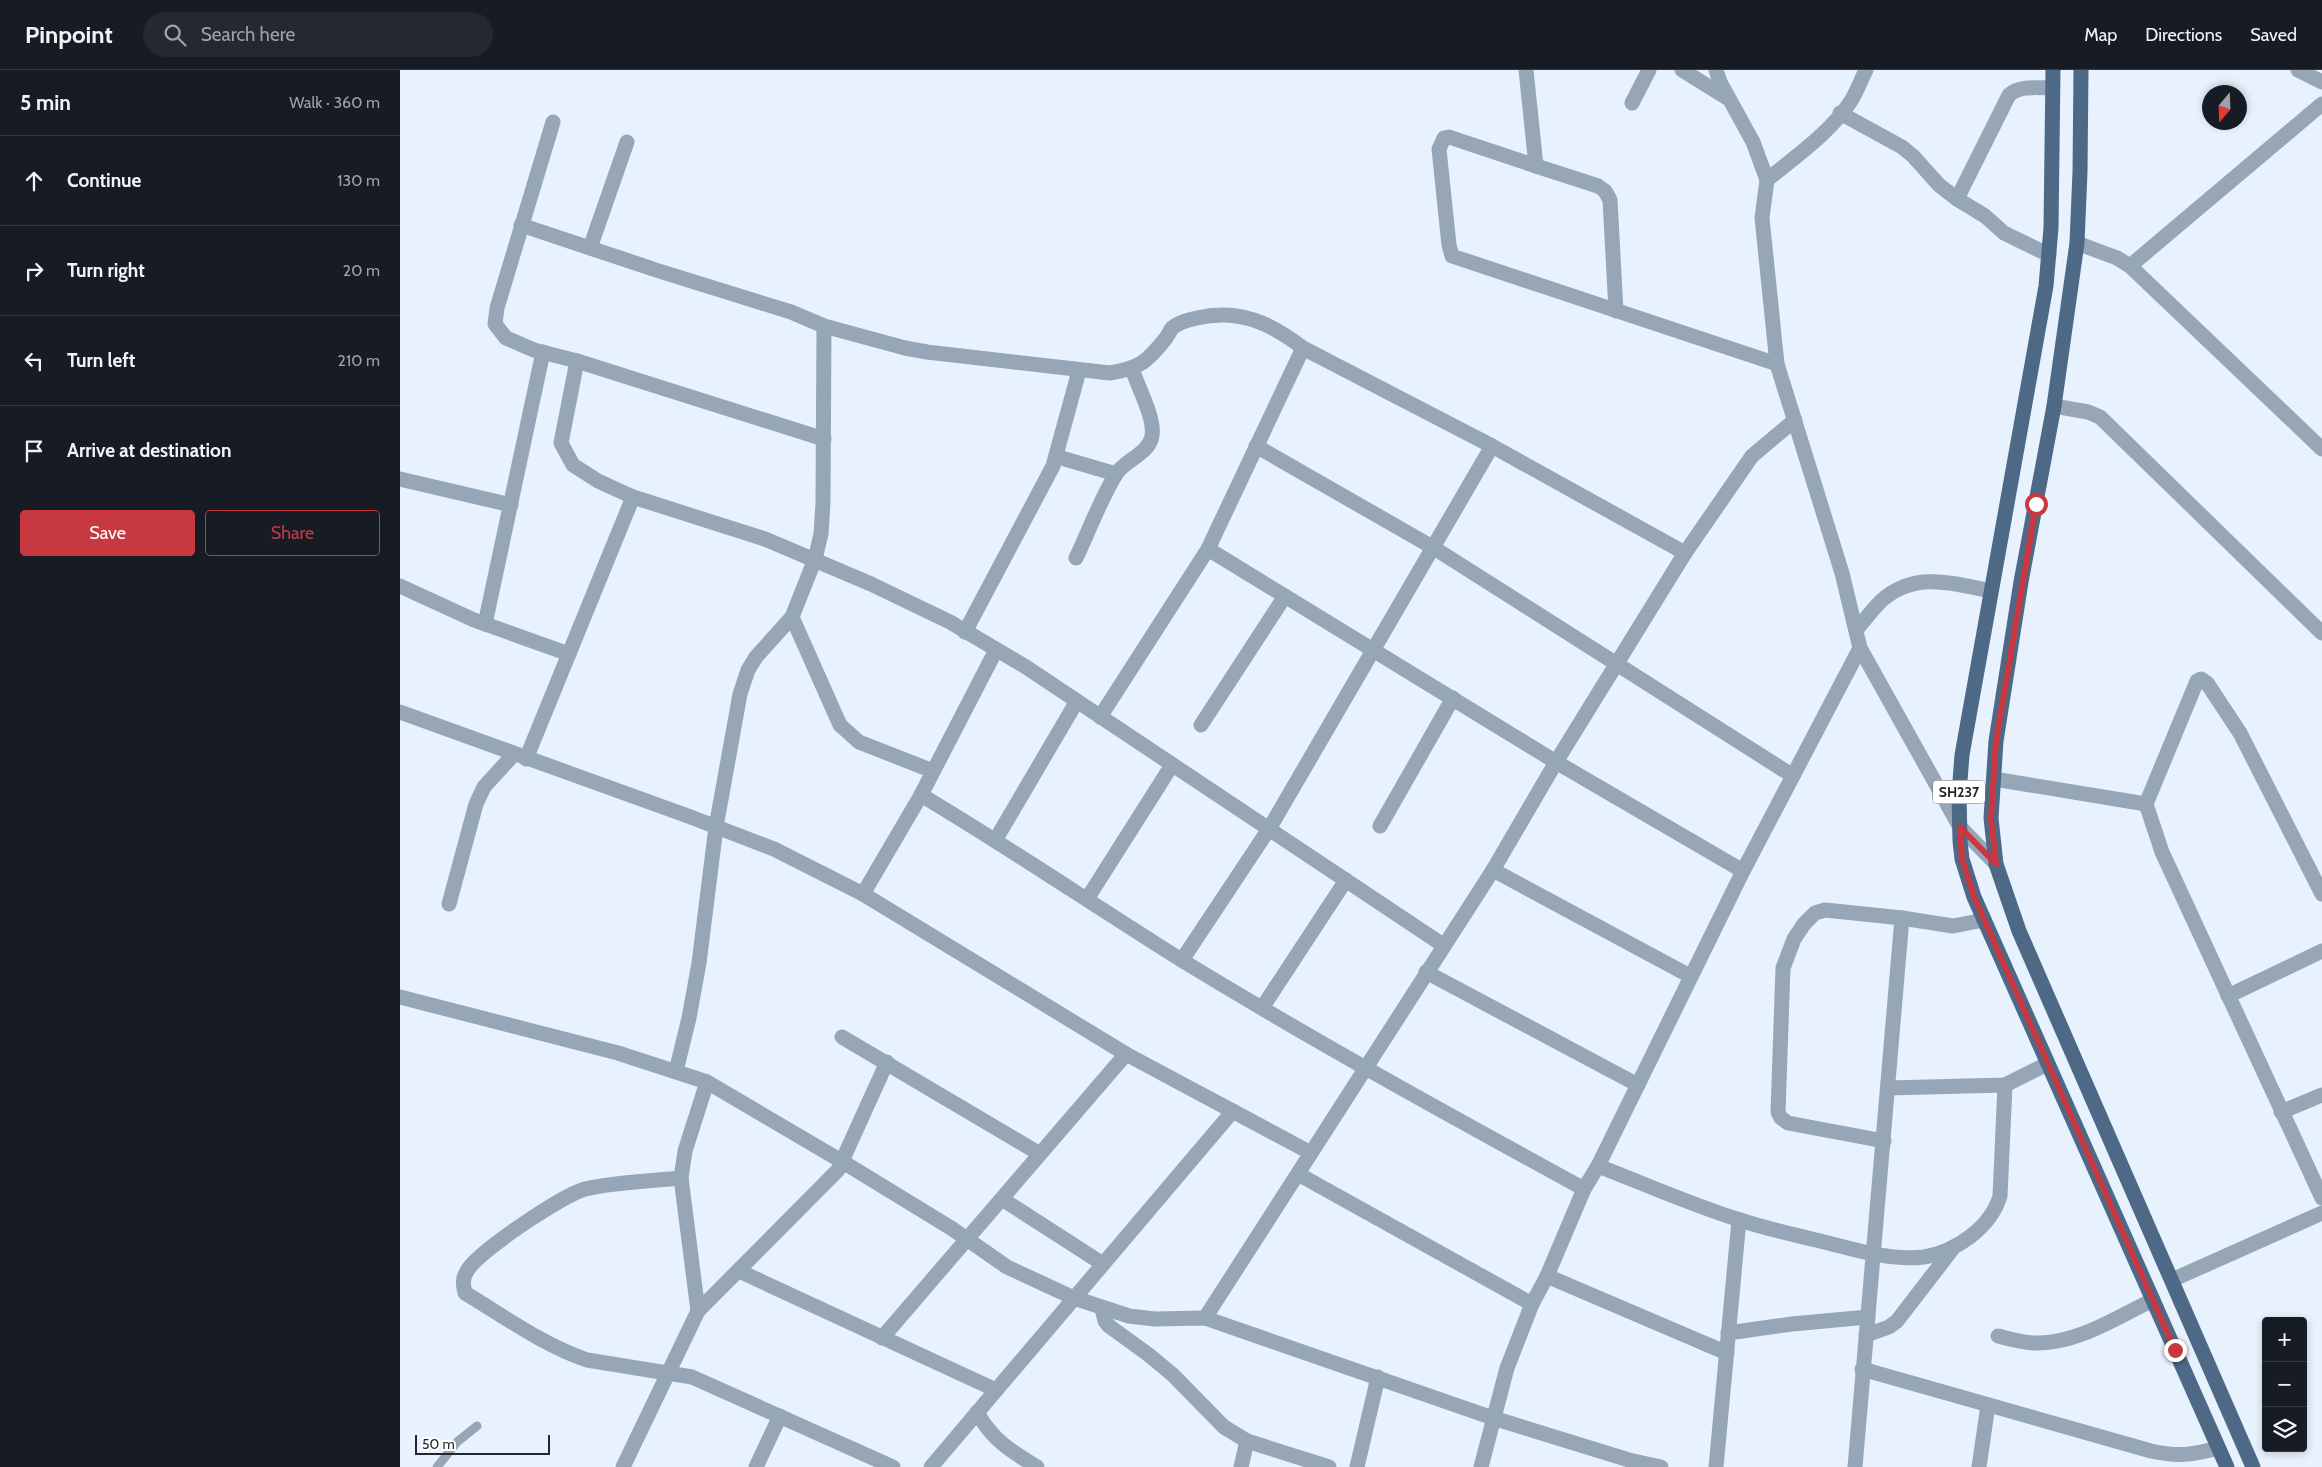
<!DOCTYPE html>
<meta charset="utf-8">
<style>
:root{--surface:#171b24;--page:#242831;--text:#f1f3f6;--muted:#9ea1a6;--line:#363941;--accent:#c83841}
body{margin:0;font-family:Cabin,sans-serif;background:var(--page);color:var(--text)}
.controls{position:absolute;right:15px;bottom:15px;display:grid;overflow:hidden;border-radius:5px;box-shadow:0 2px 8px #0003}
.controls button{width:45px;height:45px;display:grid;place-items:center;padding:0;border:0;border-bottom:1px solid var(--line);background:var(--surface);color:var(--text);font:25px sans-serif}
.compass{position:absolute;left:1802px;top:15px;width:45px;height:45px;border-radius:50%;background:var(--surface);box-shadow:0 2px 8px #0003;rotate:199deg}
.scale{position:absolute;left:15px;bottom:12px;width:135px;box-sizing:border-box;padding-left:5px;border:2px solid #20272e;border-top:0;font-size:14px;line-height:18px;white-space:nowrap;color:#20272e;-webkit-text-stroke:4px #fff;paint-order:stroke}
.stop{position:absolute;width:15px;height:15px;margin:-11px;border:4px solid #c83841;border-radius:50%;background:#fff}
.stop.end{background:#c83841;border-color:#fff;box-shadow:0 1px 5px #0008}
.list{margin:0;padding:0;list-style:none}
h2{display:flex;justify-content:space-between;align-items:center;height:65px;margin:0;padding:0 20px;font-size:21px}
h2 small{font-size:16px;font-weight:400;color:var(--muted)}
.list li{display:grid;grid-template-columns:32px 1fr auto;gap:15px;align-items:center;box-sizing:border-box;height:90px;padding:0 20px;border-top:1px solid var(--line)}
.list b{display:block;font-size:19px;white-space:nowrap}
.list em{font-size:16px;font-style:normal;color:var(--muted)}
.actions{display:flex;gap:10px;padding:15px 20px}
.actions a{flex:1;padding:11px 0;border:1px solid var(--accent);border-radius:5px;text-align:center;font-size:18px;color:var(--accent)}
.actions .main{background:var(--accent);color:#fff}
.icon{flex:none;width:28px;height:28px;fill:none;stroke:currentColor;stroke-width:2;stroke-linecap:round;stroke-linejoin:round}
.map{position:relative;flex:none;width:1922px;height:1397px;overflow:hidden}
header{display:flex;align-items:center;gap:30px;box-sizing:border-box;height:70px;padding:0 25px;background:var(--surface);border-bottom:1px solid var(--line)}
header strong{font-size:24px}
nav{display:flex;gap:28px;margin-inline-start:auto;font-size:18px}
.search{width:350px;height:45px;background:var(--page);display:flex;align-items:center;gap:12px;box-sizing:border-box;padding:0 18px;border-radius:28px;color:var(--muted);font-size:19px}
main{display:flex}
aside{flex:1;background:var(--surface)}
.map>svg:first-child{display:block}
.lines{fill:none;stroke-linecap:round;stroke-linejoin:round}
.lane{stroke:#97a6b7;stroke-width:9}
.street{stroke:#97a6b7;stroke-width:15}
.primary{stroke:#4d6986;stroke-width:15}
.route{stroke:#c83841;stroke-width:6}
.labels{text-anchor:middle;stroke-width:5;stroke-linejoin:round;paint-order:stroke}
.shield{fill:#fff;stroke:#63686d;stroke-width:1}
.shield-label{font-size:14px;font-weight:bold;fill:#20272e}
</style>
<header>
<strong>Pinpoint</strong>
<div class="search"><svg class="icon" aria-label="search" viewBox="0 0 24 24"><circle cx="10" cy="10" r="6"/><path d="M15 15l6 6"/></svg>Search here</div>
<nav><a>Map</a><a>Directions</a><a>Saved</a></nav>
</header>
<main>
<aside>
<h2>5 min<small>Walk · 360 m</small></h2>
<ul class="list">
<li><svg class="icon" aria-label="ahead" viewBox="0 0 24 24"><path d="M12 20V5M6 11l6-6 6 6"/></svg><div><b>Continue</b></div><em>130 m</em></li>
<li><svg class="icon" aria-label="right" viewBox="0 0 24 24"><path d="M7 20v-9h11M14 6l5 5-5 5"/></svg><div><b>Turn right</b></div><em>20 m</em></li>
<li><svg class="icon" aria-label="left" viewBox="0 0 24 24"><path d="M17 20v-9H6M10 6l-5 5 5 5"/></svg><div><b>Turn left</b></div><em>210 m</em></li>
<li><svg class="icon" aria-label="arrive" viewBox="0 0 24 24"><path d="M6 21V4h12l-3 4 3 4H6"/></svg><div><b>Arrive at destination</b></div></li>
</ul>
<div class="actions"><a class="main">Save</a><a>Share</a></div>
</aside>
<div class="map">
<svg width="1922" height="1397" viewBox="0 0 1922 1397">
<rect width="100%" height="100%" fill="#e7f2fe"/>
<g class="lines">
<polyline class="lane" points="37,1397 57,1372 77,1356"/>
<g class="street">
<polyline points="1126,0 1136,96 1198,116 1205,121 1210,130 1216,241"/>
<polyline points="1282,0 1327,28"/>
<polyline points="1316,0 1320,12 1353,72 1367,110 1362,148 1377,294 1442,503 1460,578 1560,757 1596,794"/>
<polyline points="1898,0 1922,12"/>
<polyline points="1232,33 1249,0"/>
<polyline points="1440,43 1502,77 1513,86 1539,115 1557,129 1585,146 1604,163 1649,185"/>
<polyline points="153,52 97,238 95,254 106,268 134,280 177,291 424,369"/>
<polyline points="1136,96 1049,67 1044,68 1039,79 1049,175 1052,186 1377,294"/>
<path d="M1367,110C1396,86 1430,63 1451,31C1457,21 1461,10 1466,0"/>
<path d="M1557,129L1609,25C1620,15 1638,18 1652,18"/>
<path d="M121,155L259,201L391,242L424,256L505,278L527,282L710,303C740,298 747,292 766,268C768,265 770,261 772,258C779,252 788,250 797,248C838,238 871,253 903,278L1092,376L1285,483"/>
<polyline points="1677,173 1717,188 1730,196 1922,379"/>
<polyline points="190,178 227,72"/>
<polyline points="1730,196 1922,34"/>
<polyline points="177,291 161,373 173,395 198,411 233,427 365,469 471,514 550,552 626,597 1043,875"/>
<polyline points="1654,336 1688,342 1700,347 1922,563"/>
<polyline points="856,376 1034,478 1393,706"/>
<polyline points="658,387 716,404"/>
<polyline points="0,409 111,435"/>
<polyline points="808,479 1156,692 1343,801"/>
<path d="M676,488C689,461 700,430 716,404C725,390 749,384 752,366C755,348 738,317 732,299"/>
<polyline points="0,516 74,550 169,584"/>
<polyline points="392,547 440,655 459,672 533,701"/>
<polyline points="85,554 143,282"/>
<path d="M1456,560C1464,551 1472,540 1481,531C1515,501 1551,513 1591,521"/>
<polyline points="565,562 653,396 679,301"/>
<polyline points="0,642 288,746 374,779 463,824 726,984 911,1083"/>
<polyline points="700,647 808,479 903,278"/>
<polyline points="801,655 885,526"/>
<polyline points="126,689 233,427"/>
<polyline points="1594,709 1746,734"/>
<path d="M521,725C610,778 695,836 783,891C914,971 1049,1045 1184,1119"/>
<polyline points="980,756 1053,628"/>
<polyline points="596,769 677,631"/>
<polyline points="1093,800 1290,906"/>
<polyline points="463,824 521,725 596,580"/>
<polyline points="1922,824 1840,663 1807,613 1801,609 1797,611 1746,734 1762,782 1922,1128"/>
<polyline points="687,829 772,695"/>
<polyline points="49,834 76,734 84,717 114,684"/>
<polyline points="782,890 869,759 1092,376"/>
<polyline points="1026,902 1238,1015"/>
<polyline points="1828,926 1922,881"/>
<polyline points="0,927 218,983 307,1012 443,1092 551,1158 607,1197 674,1228 729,1246 755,1249 805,1248 1093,1348 1229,1390 1261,1397"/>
<polyline points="862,938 946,810"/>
<polyline points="442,967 640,1084"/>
<polyline points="276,1001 289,948 299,893 316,757 340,624 348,600 356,587 392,547 415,489 421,464 423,433 424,256"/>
<polyline points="1488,1018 1605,1015 1647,994"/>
<polyline points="1881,1042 1922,1025"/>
<polyline points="1484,1071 1388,1053 1381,1048 1378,1042 1383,898 1394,869 1404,854 1415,843 1425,840 1502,848 1553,856 1584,850"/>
<path d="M1198,1096C1245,1114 1292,1135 1340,1150C1367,1159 1396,1165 1424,1172C1456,1180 1491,1191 1524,1187C1556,1182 1591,1157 1600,1126L1605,1015"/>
<polyline points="898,1104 1132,1234"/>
<path d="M281,1108C251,1111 214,1112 185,1119C163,1125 77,1182 67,1201C62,1209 63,1215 65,1223C105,1247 143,1275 187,1290L292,1307L493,1397"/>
<polyline points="602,1129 703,1194"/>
<polyline points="339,1201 596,1320"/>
<polyline points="1147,1206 1327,1283"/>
<polyline points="1772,1210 1922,1143"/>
<polyline points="702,1238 705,1251 709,1256 749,1285 773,1305 824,1357 847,1371"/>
<polyline points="298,1241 281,1108 285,1081 307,1012"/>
<polyline points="805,1248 1093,800 1156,692 1285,483 1352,386 1395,350"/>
<polyline points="1328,1263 1392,1254 1468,1247"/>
<polyline points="1466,1265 1489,1257 1497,1251 1554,1177"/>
<path d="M1598,1266C1610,1269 1623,1273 1636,1273C1677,1274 1717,1247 1753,1230"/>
<polyline points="482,1268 726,984"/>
<path d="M1462,1299L1751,1381C1778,1387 1792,1385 1818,1378"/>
<path d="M577,1342C592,1370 611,1381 637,1397"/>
<polyline points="223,1397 298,1241 438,1100 487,992"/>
<polyline points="356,1397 380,1346"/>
<polyline points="531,1397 833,1041"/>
<polyline points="841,1397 847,1371 929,1397"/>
<polyline points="957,1397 978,1307"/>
<polyline points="1081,1397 1107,1298 1132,1234 1147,1206 1184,1119 1198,1096 1343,801 1460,578"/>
<polyline points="1316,1397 1339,1150"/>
<polyline points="1455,1397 1502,848"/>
<polyline points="1579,1397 1588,1335"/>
</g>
<g class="primary">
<polyline points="1653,0 1651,158 1646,216 1562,685 1559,724 1560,771 1562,789 1574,827 1827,1397"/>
<polyline points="1681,0 1680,102 1677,173 1654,336 1621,512 1596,671 1591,748 1596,794 1619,861 1853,1397"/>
</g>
</g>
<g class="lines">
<polyline class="route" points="1636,434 1596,671 1591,748 1596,794 1560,757 1562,789 1574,827 1775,1280"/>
</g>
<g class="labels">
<rect class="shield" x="1533" y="710.5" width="52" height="23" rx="4"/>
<g class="shield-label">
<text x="1559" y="727">SH237</text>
</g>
</g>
</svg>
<div class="controls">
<button>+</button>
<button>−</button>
<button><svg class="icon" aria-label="layers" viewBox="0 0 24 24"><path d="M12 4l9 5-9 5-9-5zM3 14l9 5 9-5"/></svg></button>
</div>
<svg class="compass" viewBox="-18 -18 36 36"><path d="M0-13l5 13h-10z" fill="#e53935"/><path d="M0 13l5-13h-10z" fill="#9ea1a6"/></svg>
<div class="scale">50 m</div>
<div class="stop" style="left:1636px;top:434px"></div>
<div class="stop end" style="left:1775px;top:1280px"></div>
</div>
</main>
